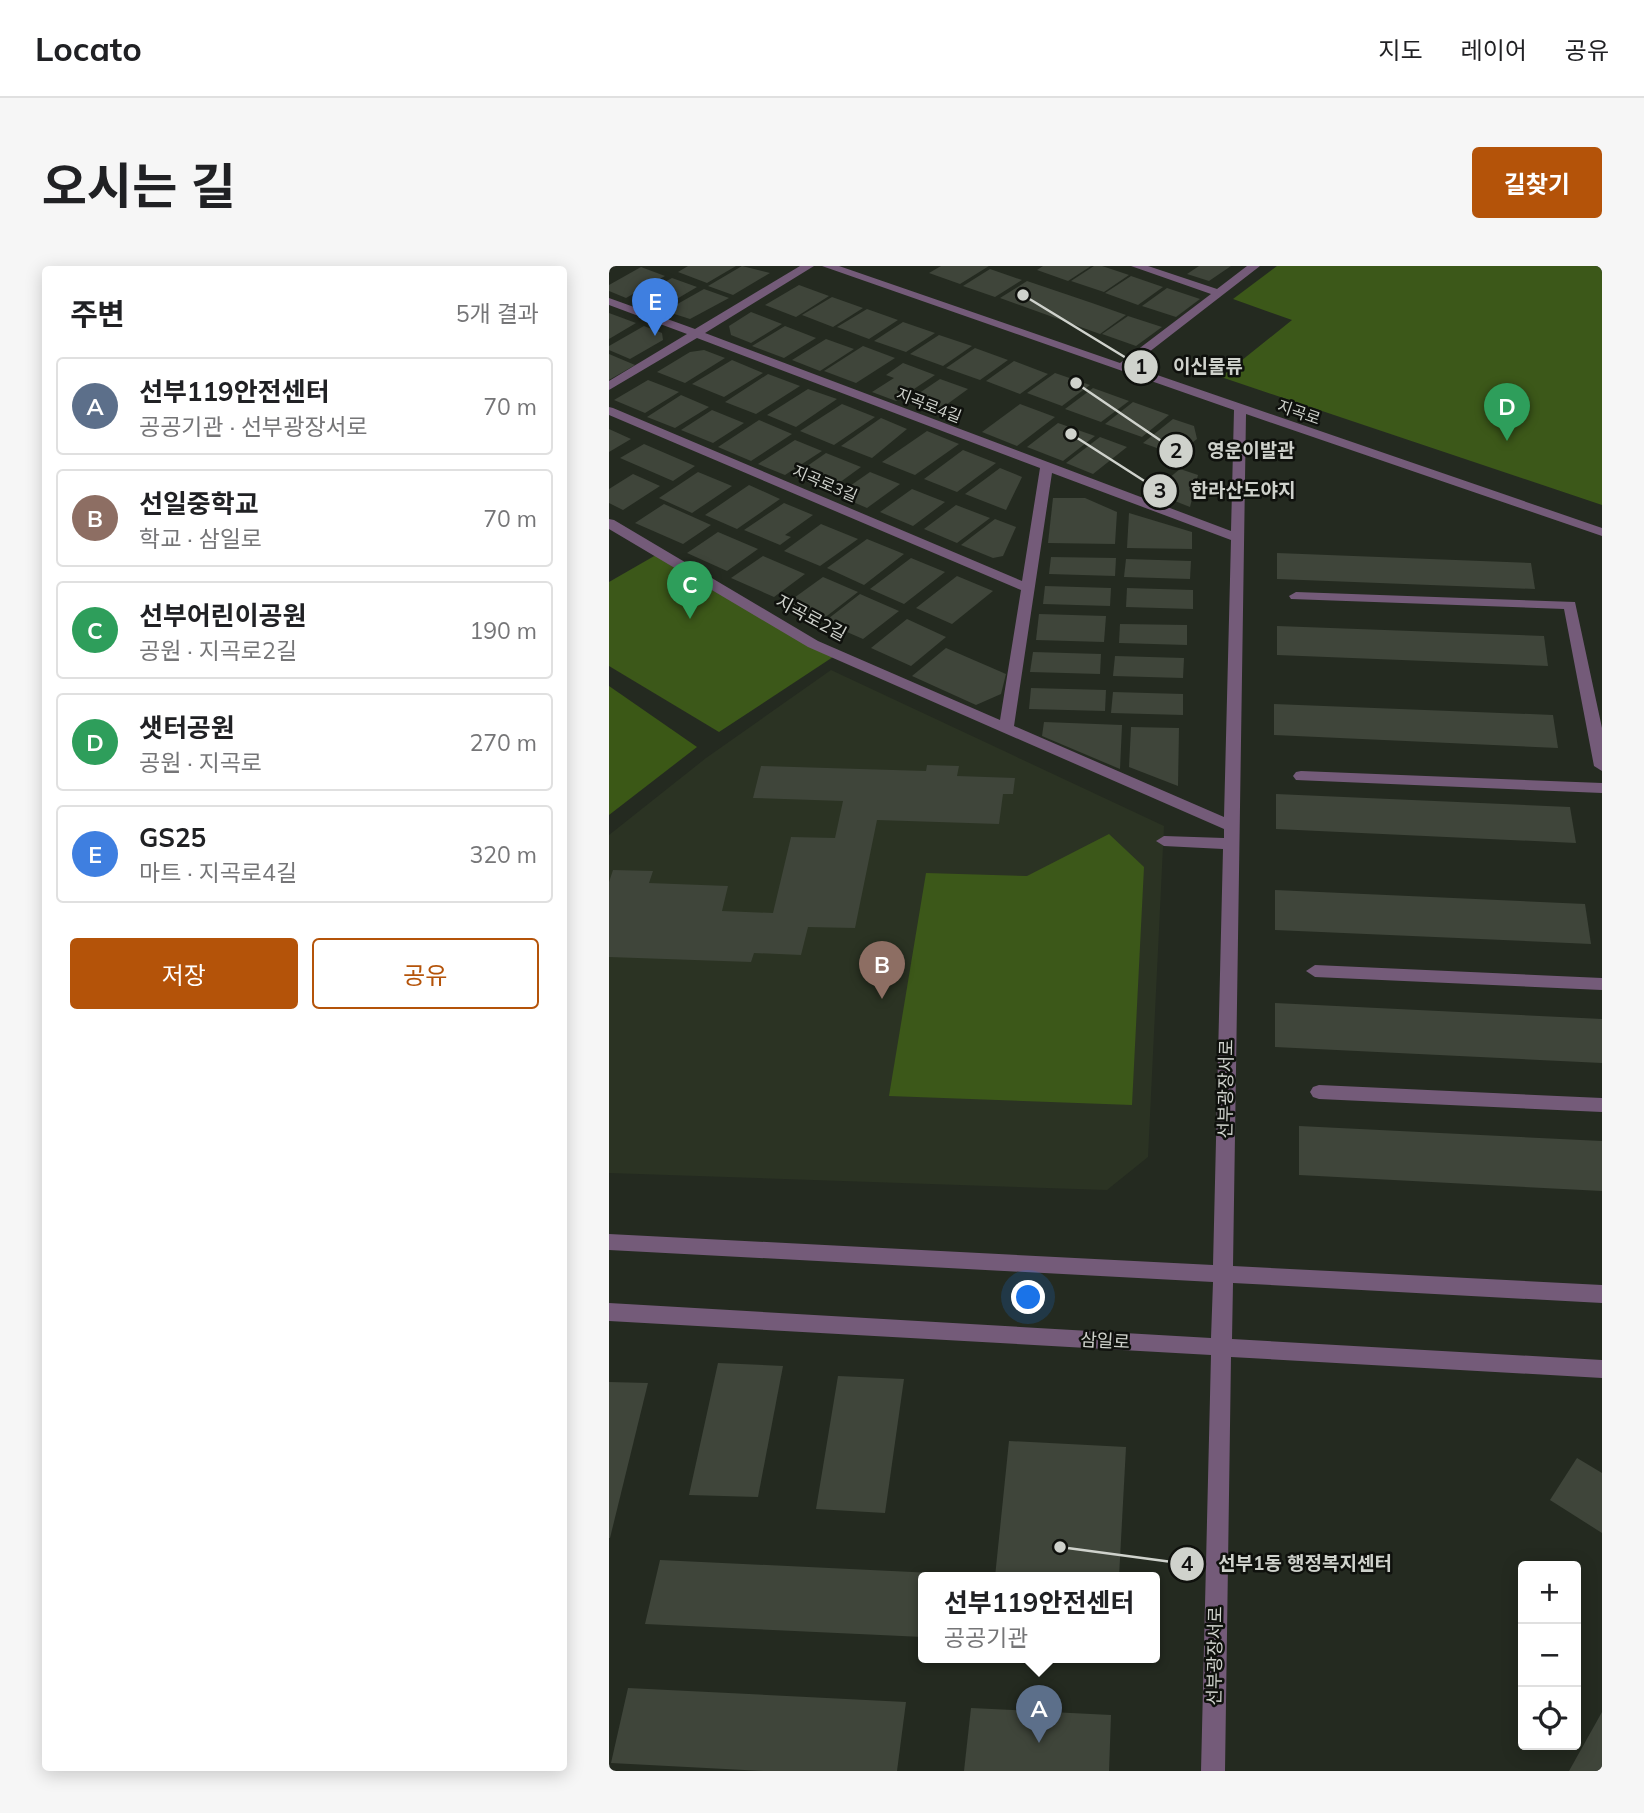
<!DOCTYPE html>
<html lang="ko">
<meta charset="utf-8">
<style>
:root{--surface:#fff;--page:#f6f6f6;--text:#202124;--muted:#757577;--line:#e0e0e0;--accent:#b45309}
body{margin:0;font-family:Mulish,"Noto Sans KR",sans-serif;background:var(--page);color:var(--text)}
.controls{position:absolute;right:21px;bottom:21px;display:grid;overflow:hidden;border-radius:7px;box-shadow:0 4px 18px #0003}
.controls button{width:63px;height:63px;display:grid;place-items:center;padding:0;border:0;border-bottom:2px solid var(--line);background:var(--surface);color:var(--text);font:35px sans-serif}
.you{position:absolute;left:420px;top:1032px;width:24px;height:24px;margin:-18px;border:5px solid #fff;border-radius:50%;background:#1a73e8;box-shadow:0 0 0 10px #1a73e833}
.badge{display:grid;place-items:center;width:46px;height:46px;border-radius:50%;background:var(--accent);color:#fff;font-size:23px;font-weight:700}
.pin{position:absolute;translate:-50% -58px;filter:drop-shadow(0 2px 4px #0008)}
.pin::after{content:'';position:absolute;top:37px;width:24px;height:21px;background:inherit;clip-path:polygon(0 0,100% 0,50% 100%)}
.popup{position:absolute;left:309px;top:1306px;width:242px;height:91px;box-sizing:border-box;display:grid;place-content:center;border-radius:7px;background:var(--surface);filter:drop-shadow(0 2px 5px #0005);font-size:23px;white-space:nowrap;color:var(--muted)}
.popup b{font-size:26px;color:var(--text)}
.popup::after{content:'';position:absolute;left:50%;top:100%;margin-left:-14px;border:14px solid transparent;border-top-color:var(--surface)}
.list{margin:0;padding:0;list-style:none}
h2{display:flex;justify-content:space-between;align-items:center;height:91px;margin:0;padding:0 28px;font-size:30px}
h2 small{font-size:23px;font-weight:400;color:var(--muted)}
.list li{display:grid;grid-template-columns:46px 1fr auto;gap:21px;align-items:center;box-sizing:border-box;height:98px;margin:0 14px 14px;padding:0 14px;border:2px solid var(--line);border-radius:7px}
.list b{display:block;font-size:26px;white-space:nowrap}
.list p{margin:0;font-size:23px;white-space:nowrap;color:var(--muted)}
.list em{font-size:23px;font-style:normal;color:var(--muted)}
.actions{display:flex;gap:14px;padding:21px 28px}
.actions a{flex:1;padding:16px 0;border:2px solid var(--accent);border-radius:7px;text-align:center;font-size:24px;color:var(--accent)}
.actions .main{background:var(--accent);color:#fff}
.icon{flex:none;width:38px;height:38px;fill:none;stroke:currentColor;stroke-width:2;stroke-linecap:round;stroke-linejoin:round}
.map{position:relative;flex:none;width:993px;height:1505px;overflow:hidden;border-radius:7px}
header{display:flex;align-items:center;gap:42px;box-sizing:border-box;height:98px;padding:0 35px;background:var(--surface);border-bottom:2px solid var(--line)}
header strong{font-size:33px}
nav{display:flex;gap:38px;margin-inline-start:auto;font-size:24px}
.intro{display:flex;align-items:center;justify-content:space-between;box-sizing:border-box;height:168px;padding:0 42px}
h1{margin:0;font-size:49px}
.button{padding:18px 32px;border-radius:7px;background:var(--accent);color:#fff;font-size:24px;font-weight:700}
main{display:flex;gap:42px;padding:0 42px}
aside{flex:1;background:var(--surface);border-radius:7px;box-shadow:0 4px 18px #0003}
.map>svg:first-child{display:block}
.built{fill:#2b3323}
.green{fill:#3c5819}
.forest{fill:#3b5816}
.building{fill:#3f453a}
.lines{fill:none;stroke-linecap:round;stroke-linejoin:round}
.minor{fill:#745b79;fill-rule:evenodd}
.labels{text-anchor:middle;stroke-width:5;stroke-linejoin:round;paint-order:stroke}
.far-street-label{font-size:16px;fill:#cfd2cc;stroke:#0f110d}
.street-label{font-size:18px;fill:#cfd2cc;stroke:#0f110d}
.leader{fill:none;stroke:#cfd2cc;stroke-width:2.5}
.callout-dot{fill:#cfd2cc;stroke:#0f110d;stroke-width:2.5}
.mark-label{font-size:21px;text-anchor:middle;font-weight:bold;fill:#111}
.callout-label{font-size:19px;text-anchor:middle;font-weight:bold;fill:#cfd2cc;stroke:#0f110d;stroke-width:5;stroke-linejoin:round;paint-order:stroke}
</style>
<header>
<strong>Locato</strong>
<nav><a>지도</a><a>레이어</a><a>공유</a></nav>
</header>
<div class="intro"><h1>오시는 길</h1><a class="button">길찾기</a></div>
<main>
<aside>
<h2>주변<small>5개 결과</small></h2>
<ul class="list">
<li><span class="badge" style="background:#5c6f8a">A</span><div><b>선부119안전센터</b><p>공공기관 · 선부광장서로</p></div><em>70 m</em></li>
<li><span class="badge" style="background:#8d6e63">B</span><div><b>선일중학교</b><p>학교 · 삼일로</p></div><em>70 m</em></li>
<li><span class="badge" style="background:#2e9e5b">C</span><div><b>선부어린이공원</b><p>공원 · 지곡로2길</p></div><em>190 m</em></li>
<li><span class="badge" style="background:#2e9e5b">D</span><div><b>샛터공원</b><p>공원 · 지곡로</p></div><em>270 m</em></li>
<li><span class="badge" style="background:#3f7fe0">E</span><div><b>GS25</b><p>마트 · 지곡로4길</p></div><em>320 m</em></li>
</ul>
<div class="actions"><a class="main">저장</a><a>공유</a></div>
</aside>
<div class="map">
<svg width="993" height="1505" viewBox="0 0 993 1505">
<rect width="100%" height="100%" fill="#242a20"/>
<polygon class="built" points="222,404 555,560 539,891 498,924 0,907 0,569 97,492"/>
<g class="green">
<polygon points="668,0 993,0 993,239 612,111 683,54 624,33"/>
<polygon points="47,289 227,389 110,466 0,400 0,316"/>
<polygon points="500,568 535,601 523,839 280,830 317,607 418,610"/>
</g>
<polygon class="forest" points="0,420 88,481 0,549"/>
<g class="building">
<polygon points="79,0 127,0 98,17 69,6"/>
<polygon points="133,0 161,7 124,29 99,20"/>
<polygon points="332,0 380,0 351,18 320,7"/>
<polygon points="434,0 482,0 459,15 428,4"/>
<polygon points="485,0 493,0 520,9 495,26 462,15"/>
<polygon points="590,0 622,0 600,15 578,8"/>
<polygon points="32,1 56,10 17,32 0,25 0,19"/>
<polygon points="381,3 413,14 386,31 354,20"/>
<polygon points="522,10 554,21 529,39 496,27"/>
<polygon points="63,12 88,21 49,44 23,34"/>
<polygon points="418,15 483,37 517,49 491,68 391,32"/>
<polygon points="190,19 220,30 187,51 156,39"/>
<polygon points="558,22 591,33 567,51 533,40"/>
<polygon points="95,23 120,32 81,53 56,45"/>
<polygon points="223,31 254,42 224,61 193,49"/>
<polygon points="258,43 289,54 260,73 228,61"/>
<polygon points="142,46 173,58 142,77 122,69 120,60"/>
<polygon points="0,47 27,57 0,73"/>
<polygon points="519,50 553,61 527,80 493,68"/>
<polygon points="294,56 326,67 297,86 265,75"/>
<polygon points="35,60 53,67 54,74 21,93 0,84 0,80"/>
<polygon points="176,60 207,72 175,92 143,80"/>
<polygon points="330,69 363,80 334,100 301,88"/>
<polygon points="217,73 245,83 211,105 183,94"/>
<polygon points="254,80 286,92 247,117 215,105"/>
<polygon points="366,82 399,94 371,114 337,102"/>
<polygon points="95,84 116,92 76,117 48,106 81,86"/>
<polygon points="0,88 26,99 0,114"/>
<polygon points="123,94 154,107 115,131 83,118"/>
<polygon points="405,95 439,108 411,128 377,115"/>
<polygon points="294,97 326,109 287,135 263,126 285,112 277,109"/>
<polygon points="446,107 481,119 453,140 418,127"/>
<polygon points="159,108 191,120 147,148 116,136"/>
<polygon points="331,113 359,123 326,147 297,136"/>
<polygon points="39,114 70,126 36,147 5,134"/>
<polygon points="484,122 520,135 492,156 456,143"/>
<polygon points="199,123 228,133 187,161 158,149"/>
<polygon points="72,129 100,141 66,162 38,151"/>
<polygon points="524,136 560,149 533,171 496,158"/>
<polygon points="233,138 266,151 225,179 191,165"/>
<polygon points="411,138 446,151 408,180 373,166"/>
<polygon points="103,144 135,157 104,177 72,164"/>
<polygon points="272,152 298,163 263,192 232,180"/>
<polygon points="564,153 585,160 588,173 567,189 534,177"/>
<polygon points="150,154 183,168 142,195 109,181"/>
<polygon points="449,157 486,170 454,195 418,181"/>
<polygon points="0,163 22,173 0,186"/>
<polygon points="318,165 350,178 306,209 273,196"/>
<polygon points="491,171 518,181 484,208 457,197"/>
<polygon points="186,174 213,185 176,209 149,198"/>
<polygon points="35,178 86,200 64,215 11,192"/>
<polygon points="354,184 387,197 348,226 315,213"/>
<polygon points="217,187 252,201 219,225 184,210"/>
<polygon points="391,202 413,211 397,244 356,228"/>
<polygon points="571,203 589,209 581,241 543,226"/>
<polygon points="89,206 123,220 83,247 50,232"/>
<polygon points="261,206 291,218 258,242 228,229"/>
<polygon points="24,208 51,220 14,244 0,237 0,223"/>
<polygon points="140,219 171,233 128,263 96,249"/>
<polygon points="303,223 336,236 304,260 271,246"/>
<polygon points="444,232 476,232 508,246 506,278 439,277"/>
<polygon points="175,237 204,249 176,269 182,271 171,279 135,264"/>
<polygon points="55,238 102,259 74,278 26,257"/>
<polygon points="347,239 381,252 348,277 315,263"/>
<polygon points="520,247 583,266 583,283 518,282"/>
<polygon points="386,253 407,261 394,290 384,292 352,279"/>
<polygon points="212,258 249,273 211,300 175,285"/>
<polygon points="109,266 149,283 118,305 78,287"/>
<polygon points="258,273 295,288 255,319 218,302"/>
<polygon points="668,287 922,297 926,323 668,313"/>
<polygon points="154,290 196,308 165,331 122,312"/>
<polygon points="442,291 507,292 506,310 440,308"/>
<polygon points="302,292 336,306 295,338 261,323"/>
<polygon points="517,293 582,295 581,313 515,311"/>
<polygon points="348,310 384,325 343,358 307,342"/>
<polygon points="214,311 249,326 214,353 178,337"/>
<polygon points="436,320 502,322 501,340 434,338"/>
<polygon points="518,322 584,324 584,343 517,341"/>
<polygon points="251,328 290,345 254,373 215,356"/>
<polygon points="430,348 497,350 495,376 427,374"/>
<polygon points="298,353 337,371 302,400 262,382"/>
<polygon points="511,358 578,359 578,379 510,377"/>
<polygon points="668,360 935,370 939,400 668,389"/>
<polygon points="337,382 397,408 392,428 367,439 303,410"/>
<polygon points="424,386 492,388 491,408 421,406"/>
<polygon points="506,390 575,392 574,412 504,410"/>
<polygon points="422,422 497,424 496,445 420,443"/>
<polygon points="504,426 574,428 574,449 502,447"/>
<polygon points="665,438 944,449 949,482 665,469"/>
<polygon points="435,456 513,459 511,503 433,470"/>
<polygon points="522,461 570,462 569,520 520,501"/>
<polygon points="318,499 350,500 348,510 406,512 404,528 394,528 390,558 268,554 246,662 199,661 192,689 145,687 142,696 0,691 0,616 4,604 44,605 40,617 119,620 113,645 164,647 182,571 226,572 234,535 144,532 152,500 317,505"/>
<polygon points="667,528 961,541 967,577 667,563"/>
<polygon points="666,624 976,638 982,678 666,664"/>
<polygon points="666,737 993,753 993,797 666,781"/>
<polygon points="690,860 993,875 993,925 690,909"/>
<polygon points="109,1097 174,1100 149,1231 80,1229"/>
<polygon points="229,1110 295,1113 276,1247 207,1243"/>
<polygon points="0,1116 39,1117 1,1272 0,1272"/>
<polygon points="400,1175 517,1181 510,1311 386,1311"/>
<polygon points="968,1192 993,1207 993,1267 941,1234"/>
<polygon points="51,1294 324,1307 324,1311 314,1311 314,1371 36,1358"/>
<polygon points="19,1422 297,1436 288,1505 154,1505 2,1497"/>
<polygon points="362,1442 502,1449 500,1505 355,1505"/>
<polygon points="993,1446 993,1505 960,1505"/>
</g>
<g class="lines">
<g class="minor">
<path d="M191,0H205L96,67L622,265L625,144L213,0H230L511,97L602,28L522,0H539L608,23L638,0H651L522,100L993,262V270L637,148L624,1000L993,1019V1037L624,1017L623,1073L993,1094V1112L622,1091L616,1505H592L602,1089L0,1055V1037L602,1072L604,1016L0,984V968L604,999L614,583L555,580L547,575L555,570L615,572V563L199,381L0,263V253L5,254L209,375L391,454L412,324L0,149V141L4,142L413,315L431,202L88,72L0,124V115L78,68L0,39V32L86,63ZM443,207L622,274L615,551L405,460Z"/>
<polygon points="687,326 966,336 993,462 993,505 985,500 955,343 682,333 680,330"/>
<polygon points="692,505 993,517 993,527 687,514 684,510 687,506"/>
<polygon points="706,699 993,712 993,724 706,711 697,705"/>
<polygon points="710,819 993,832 993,846 710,833 704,831 701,826 704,821"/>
</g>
</g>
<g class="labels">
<g class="far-street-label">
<text transform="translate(320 139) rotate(21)" y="6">지곡로4길</text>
<text transform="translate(690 146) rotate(19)" y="6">지곡로</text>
<text transform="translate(216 217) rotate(23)" y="6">지곡로3길</text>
</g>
<g class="street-label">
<text transform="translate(202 352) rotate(28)" y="6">지곡로2길</text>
<text transform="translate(617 823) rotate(-89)" y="6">선부광장서로</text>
<text transform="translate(496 1075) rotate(3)" y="6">삼일로</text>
<text transform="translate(606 1390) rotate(-89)" y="6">선부광장서로</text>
</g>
</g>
<path class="leader" d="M414 29L532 101M467 117L567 185M462 168L551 225M451 1281L578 1298"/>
<g class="callout-dot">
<circle cx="414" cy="29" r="7"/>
<circle cx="467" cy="117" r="7"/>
<circle cx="462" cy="168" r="7"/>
<circle cx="451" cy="1281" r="7"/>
<circle cx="532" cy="101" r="18"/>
<circle cx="567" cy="185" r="18"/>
<circle cx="551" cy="225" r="18"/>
<circle cx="578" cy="1298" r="18"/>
</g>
<g class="mark-label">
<text x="532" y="108">1</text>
<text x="567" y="192">2</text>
<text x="551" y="232">3</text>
<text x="578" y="1305">4</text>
</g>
<g class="callout-label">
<text x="599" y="107">이신물류</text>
<text x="642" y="191">영운이발관</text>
<text x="634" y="231">한라산도야지</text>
<text x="696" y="1304">선부1동 행정복지센터</text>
</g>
</svg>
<div class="controls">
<button>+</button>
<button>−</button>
<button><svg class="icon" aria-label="locate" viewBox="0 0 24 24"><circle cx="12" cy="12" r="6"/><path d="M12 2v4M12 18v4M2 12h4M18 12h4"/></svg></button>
</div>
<div class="you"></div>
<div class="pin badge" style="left:430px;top:1477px;background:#5c6f8a">A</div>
<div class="popup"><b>선부119안전센터</b>공공기관</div>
<div class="pin badge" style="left:273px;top:733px;background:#8d6e63">B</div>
<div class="pin badge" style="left:81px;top:353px;background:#2e9e5b">C</div>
<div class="pin badge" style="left:898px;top:175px;background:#2e9e5b">D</div>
<div class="pin badge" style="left:46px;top:70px;background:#3f7fe0">E</div>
</div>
</main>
